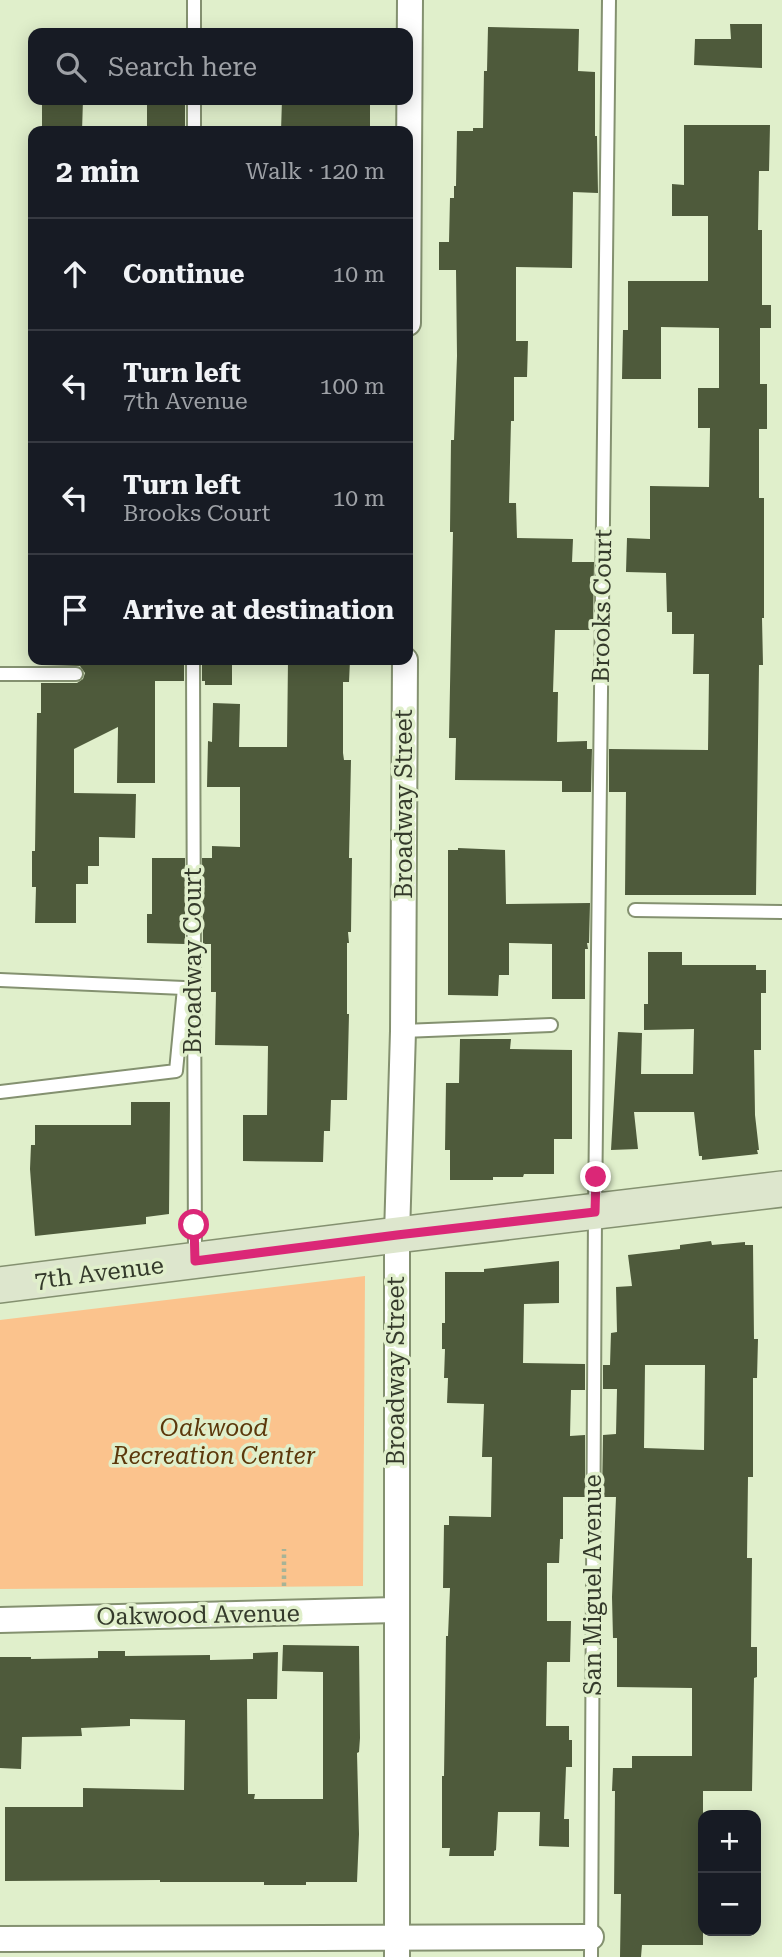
<!DOCTYPE html>
<meta charset="utf-8">
<style>
:root{--surface:#171b24;--page:#20242c;--text:#f1f3f6;--muted:#9ea1a6;--line:#363941}
body{margin:0;font-family:"Roboto Serif",serif;background:var(--page);color:var(--text)}
.controls{position:absolute;right:21px;bottom:21px;display:grid;overflow:hidden;border-radius:14px;box-shadow:0 4px 18px #0003}
.controls button{width:63px;height:63px;display:grid;place-items:center;padding:0;border:0;border-bottom:2px solid var(--line);background:var(--surface);color:var(--text);font:35px sans-serif}
.stop{position:absolute;width:21px;height:21px;margin:-16px;border:5px solid #db2777;border-radius:50%;background:#fff}
.stop.end{background:#db2777;border-color:#fff;box-shadow:0 2px 7px #0008}
.list{margin:0;padding:0;list-style:none}
h2{display:flex;justify-content:space-between;align-items:center;height:91px;margin:0;padding:0 28px;font-size:30px}
h2 small{font-size:23px;font-weight:400;color:var(--muted)}
.list li{display:grid;grid-template-columns:46px 1fr auto;gap:21px;align-items:center;box-sizing:border-box;height:112px;padding:0 28px;border-top:2px solid var(--line)}
.list b{display:block;font-size:26px;white-space:nowrap}
.list p{margin:0;font-size:23px;white-space:nowrap;color:var(--muted)}
.list em{font-size:23px;font-style:normal;color:var(--muted)}
.icon{flex:none;width:38px;height:38px;fill:none;stroke:currentColor;stroke-width:2;stroke-linecap:round;stroke-linejoin:round}
.map{position:relative;flex:none;width:782px;height:1957px;overflow:hidden}
.search{position:absolute;background:var(--surface);box-shadow:0 4px 18px #0003;left:28px;top:28px;width:385px;height:77px;display:flex;align-items:center;gap:18px;box-sizing:border-box;padding:0 24px;border-radius:14px;color:var(--muted);font-size:26px}
.panel{position:absolute;background:var(--surface);box-shadow:0 4px 18px #0003;left:28px;top:126px;width:385px;height:539px;border-radius:14px}
.map>svg:first-child{display:block}
.green{fill:#fbc38d}
.building{fill:#4e5a3b;fill-rule:evenodd}
.lines{fill:none;stroke-linecap:round;stroke-linejoin:round}
.lane-casing{stroke:#849170;stroke-width:16}
.street-casing{stroke:#849170;stroke-width:28}
.secondary-casing{stroke:#849170;stroke-width:38}
.path{stroke:#a7b396;stroke-width:4.5;stroke-dasharray:3.5 3.5;stroke-linecap:butt}
.lane{stroke:#fff;stroke-width:12}
.street{stroke:#fff;stroke-width:24}
.secondary{stroke:#dde6cd;stroke-width:35}
.route{stroke:#db2777;stroke-width:9}
.labels{text-anchor:middle;stroke-width:7;stroke-linejoin:round;paint-order:stroke}
.street-label{font-size:24px;fill:#343a2b;stroke:#e0efcb}
.park-label{font-size:24px;font-style:italic;fill:#5c380b;stroke:#e0efcb}
</style>
<div class="map">
<svg width="782" height="1957" viewBox="0 0 782 1957">
<rect width="100%" height="100%" fill="#e0efcb"/>
<polygon class="green" points="365,1276 363,1586 0,1589 0,1320"/>
<g class="building">
<polygon points="730,24 762,24 762,68 694,65 695,39 731,39"/>
<polygon points="488,27 579,29 578,71 595,72 595,136 597,136 598,193 573,192 572,268 516,267 516,341 528,341 527,377 514,377 514,421 511,421 509,503 516,503 517,538 573,539 572,562 594,562 593,630 555,630 553,692 558,692 557,742 587,741 587,749 592,749 591,792 562,792 562,781 455,780 456,738 449,738 453,532 450,532 451,440 454,440 457,356 456,270 439,270 439,242 449,242 450,198 454,198 454,186 456,186 457,131 473,131 473,128 483,128 484,71 487,71"/>
<polygon points="42,100 83,100 82,131 42,131"/>
<polygon points="147,100 185,100 185,128 147,127"/>
<polygon points="282,100 370,100 370,131 281,131"/>
<polygon points="684,125 770,125 769,171 759,171 758,230 762,230 762,305 771,305 771,328 760,328 760,384 767,384 767,429 759,429 759,498 764,498 764,618 762,618 763,665 759,665 756,895 625,895 626,792 609,792 609,749 708,750 709,674 693,674 694,634 672,634 672,612 667,612 666,573 626,572 627,538 650,539 650,486 709,487 710,428 698,428 698,388 719,388 719,328 661,327 661,379 622,379 623,330 628,330 628,281 708,281 708,216 672,216 672,184 684,185"/>
<polygon points="41,660 184,660 184,681 155,681 155,783 117,783 118,727 74,749 74,793 136,794 135,838 99,837 99,866 88,866 88,884 76,884 76,923 35,923 36,887 32,887 32,851 35,851 37,713 41,713 41,683 77,683 83,679 85,673 80,666 41,665"/>
<polygon points="202,660 232,660 232,685 205,685 205,681 202,681"/>
<polygon points="288,660 350,660 349,682 343,682 343,753 344,760 351,760 349,858 352,858 351,932 348,932 349,943 347,943 347,1014 349,1014 347,1100 331,1100 330,1131 324,1131 323,1162 243,1161 243,1115 267,1115 268,1046 215,1045 216,992 211,992 211,944 203,944 202,858 212,858 212,846 240,847 240,787 207,787 208,741 212,742 213,703 240,704 239,747 287,747"/>
<polygon points="458,848 505,850 506,904 590,903 589,943 587,943 588,949 585,949 585,999 552,999 552,944 509,943 509,975 499,975 498,996 448,995 448,850 458,850"/>
<polygon points="152,858 185,858 185,944 147,943 147,914 152,914"/>
<polygon points="648,952 682,952 682,965 756,965 756,970 766,970 766,993 761,993 761,1050 754,1050 755,1115 759,1150 757,1150 758,1154 702,1160 702,1156 699,1156 694,1112 634,1112 638,1149 611,1150 618,1032 642,1033 641,1074 693,1074 694,1029 644,1030 644,1004 648,1004"/>
<polygon points="460,1039 511,1039 510,1049 572,1050 572,1139 554,1139 554,1174 524,1174 523,1177 493,1177 493,1180 450,1180 450,1150 445,1150 446,1083 459,1083"/>
<polygon points="131,1102 170,1102 169,1214 146,1217 146,1224 35,1236 30,1169 31,1145 35,1145 35,1125 131,1125"/>
<path d="M711,1241L712,1245L745,1242V1245H753L754,1339H758L757,1378H753V1477H748L747,1558H752L751,1647H757V1677L754,1678L752,1791H703V1945H642L641,1957H620L621,1894H614L615,1791H612L613,1768H632V1756H692V1688L617,1687V1638H613L612,1597L616,1497H602L603,1435L616,1434L617,1389H603V1365H610L611,1333L617,1332L616,1287L632,1286L628,1255L680,1249V1245ZM645,1365H705L704,1450L644,1448Z"/>
<polygon points="559,1261 559,1303 524,1304 523,1363 585,1364 585,1390 571,1390 570,1436 585,1435 585,1497 563,1497 563,1539 560,1539 559,1563 547,1563 547,1621 571,1621 570,1662 547,1662 546,1726 569,1726 569,1740 572,1740 572,1767 566,1767 564,1819 569,1819 569,1847 539,1846 540,1812 498,1812 496,1850 494,1851 494,1856 449,1856 450,1848 442,1848 442,1776 444,1776 446,1636 448,1636 450,1588 443,1588 444,1525 449,1525 449,1516 491,1517 492,1457 482,1457 484,1404 447,1403 448,1378 444,1378 445,1349 442,1349 442,1323 445,1323 445,1272 484,1272 484,1269"/>
<polygon points="283,1645 359,1646 360,1738 359,1752 357,1753 359,1834 357,1882 306,1882 306,1885 264,1885 264,1882 160,1882 160,1880 5,1881 5,1807 83,1807 83,1788 184,1790 185,1720 130,1719 130,1726 81,1728 82,1736 22,1737 21,1769 0,1768 0,1657 31,1657 31,1659 98,1658 98,1651 125,1651 125,1656 210,1655 210,1660 253,1659 253,1653 278,1652 277,1699 247,1699 248,1794 255,1794 254,1799 323,1799 323,1672 282,1671"/>
</g>
<g class="lines">
<g class="lane-casing">
<g id="lane">
<polyline points="194,33 194,0"/>
<polyline points="194,131 194,100"/>
<polyline points="193,660 195,1258"/>
<polyline points="0,674 76,674"/>
<polyline points="635,910 782,912"/>
<polyline points="0,980 184,988 176,1071 0,1092"/>
<polyline points="403,1031 551,1025"/>
<polyline points="591,1957 595,1212 609,0"/>
</g>
</g>
<g class="street-casing">
<g id="street">
<polyline points="408,323 410,0"/>
<polyline points="0,1620 396,1610"/>
<polyline points="0,1939 591,1937"/>
<polyline points="397,1957 397,1235 403,1031 405,660"/>
</g>
</g>
<g class="secondary-casing">
<polyline id="secondary" points="0,1285 397,1235 782,1189"/>
</g>
<polyline class="path" points="284,1586 284,1549"/>
<use href="#lane" class="lane"/>
<use href="#street" class="street"/>
<use href="#secondary" class="secondary"/>
</g>
<g class="lines">
<polyline class="route" points="194,1225 195,1261 397,1235 595,1212 596,1177"/>
</g>
<g class="labels">
<g class="street-label">
<text transform="translate(602 606) rotate(-89)" y="8">Brooks Court</text>
<text transform="translate(404 804) rotate(-90)" y="8">Broadway Street</text>
<text transform="translate(193 961) rotate(-90)" y="8">Broadway Court</text>
<text transform="translate(99 1273) rotate(-7)" y="8">7th Avenue</text>
<text transform="translate(396 1371) rotate(-90)" y="8">Broadway Street</text>
<text transform="translate(593 1585) rotate(-90)" y="8">San Miguel Avenue</text>
<text transform="translate(198 1615) rotate(-1)" y="8">Oakwood Avenue</text>
</g>
<g class="park-label">
<text x="214" y="1436">Oakwood<tspan x="214" dy="28">Recreation Center</tspan></text>
</g>
</g>
</svg>
<div class="controls">
<button>+</button>
<button>−</button>
</div>
<div class="stop" style="left:194px;top:1225px"></div>
<div class="stop end" style="left:596px;top:1177px"></div>
<div class="search"><svg class="icon" aria-label="search" viewBox="0 0 24 24"><circle cx="10" cy="10" r="6"/><path d="M15 15l6 6"/></svg>Search here</div>
<section class="panel">
<h2>2 min<small>Walk · 120 m</small></h2>
<ul class="list">
<li><svg class="icon" aria-label="ahead" viewBox="0 0 24 24"><path d="M12 20V5M6 11l6-6 6 6"/></svg><div><b>Continue</b></div><em>10 m</em></li>
<li><svg class="icon" aria-label="left" viewBox="0 0 24 24"><path d="M17 20v-9H6M10 6l-5 5 5 5"/></svg><div><b>Turn left</b><p>7th Avenue</p></div><em>100 m</em></li>
<li><svg class="icon" aria-label="left" viewBox="0 0 24 24"><path d="M17 20v-9H6M10 6l-5 5 5 5"/></svg><div><b>Turn left</b><p>Brooks Court</p></div><em>10 m</em></li>
<li><svg class="icon" aria-label="arrive" viewBox="0 0 24 24"><path d="M6 21V4h12l-3 4 3 4H6"/></svg><div><b>Arrive at destination</b></div></li>
</ul>
</section>
</div>
